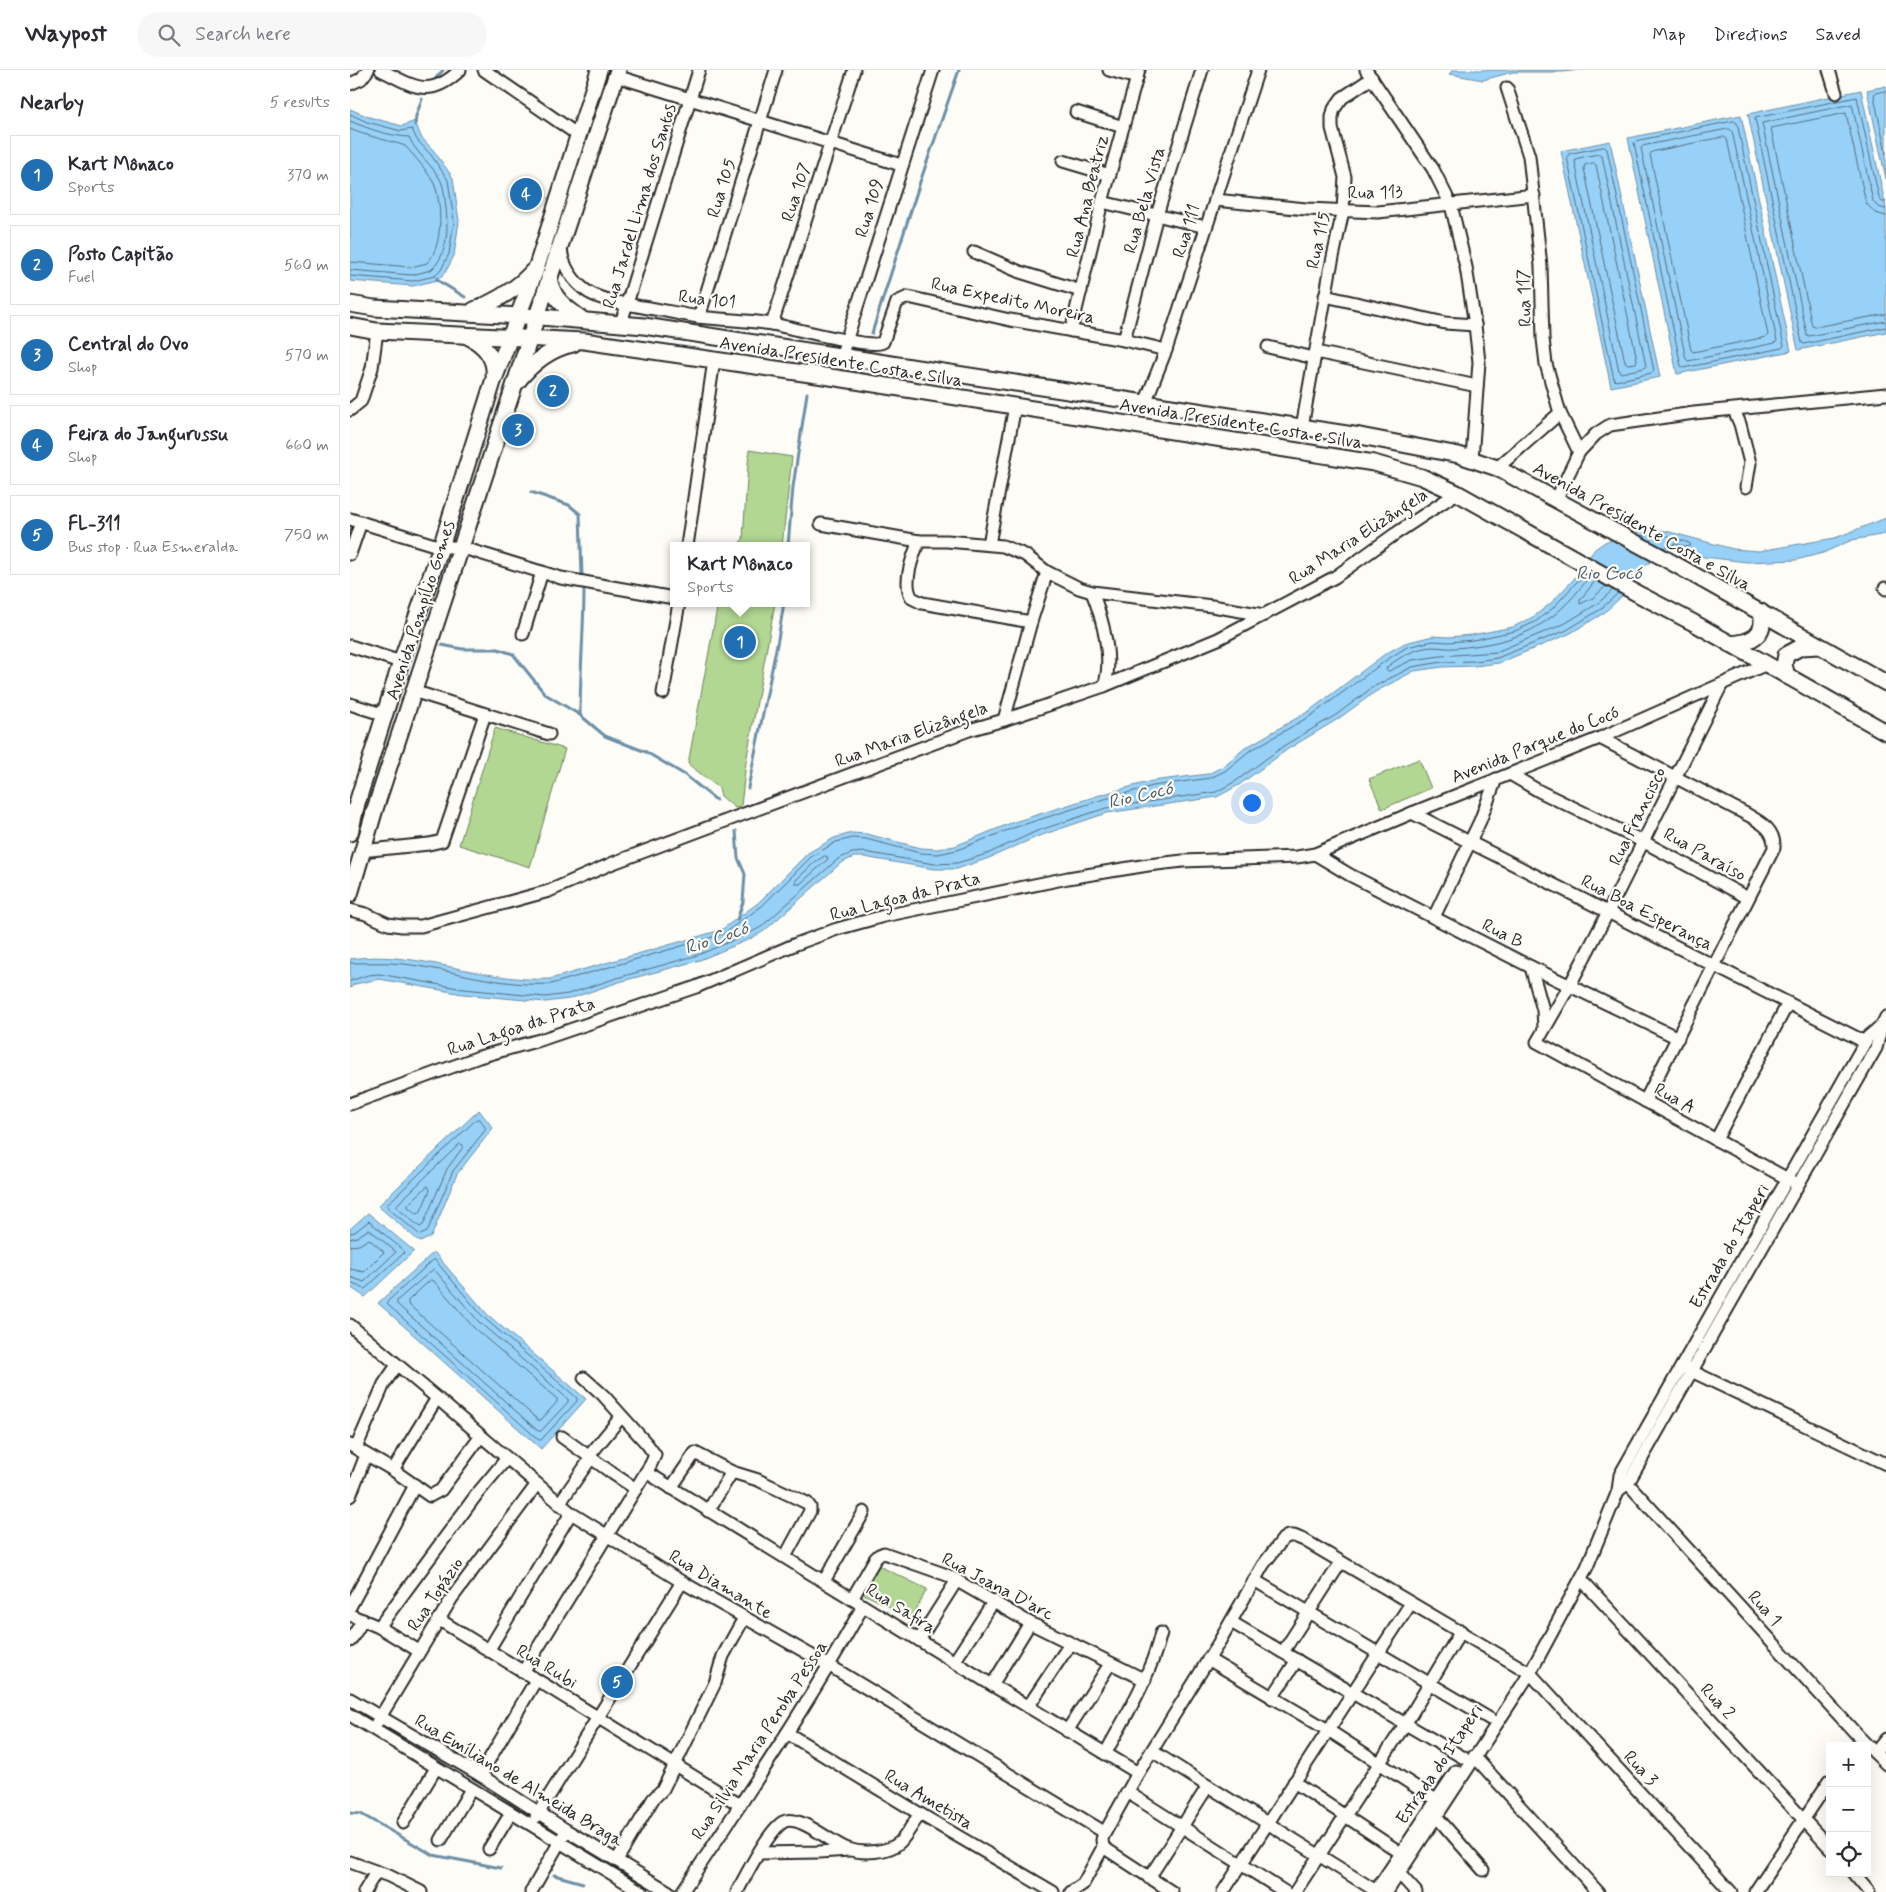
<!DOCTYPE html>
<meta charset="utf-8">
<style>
:root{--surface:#fff;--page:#f7f7f7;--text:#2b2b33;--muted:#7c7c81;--line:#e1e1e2;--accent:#1f6fb2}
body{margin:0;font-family:Mynerve,sans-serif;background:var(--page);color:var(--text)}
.controls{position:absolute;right:15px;bottom:15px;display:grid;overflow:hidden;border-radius:0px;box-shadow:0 5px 20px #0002}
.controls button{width:45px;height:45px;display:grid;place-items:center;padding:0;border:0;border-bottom:1px solid var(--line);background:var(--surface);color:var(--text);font:25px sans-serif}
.you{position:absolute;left:901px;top:732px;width:18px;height:18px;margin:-12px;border:4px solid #fff;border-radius:50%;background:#1a73e8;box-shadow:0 0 0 8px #1a73e833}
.badge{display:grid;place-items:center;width:32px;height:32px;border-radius:50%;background:var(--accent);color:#fff;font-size:16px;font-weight:700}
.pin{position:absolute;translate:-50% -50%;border:2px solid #fff;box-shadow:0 1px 5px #0006}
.popup{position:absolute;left:320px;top:472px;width:140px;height:65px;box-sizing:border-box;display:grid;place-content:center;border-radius:0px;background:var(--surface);filter:drop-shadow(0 1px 4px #0005);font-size:16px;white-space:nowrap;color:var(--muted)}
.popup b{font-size:19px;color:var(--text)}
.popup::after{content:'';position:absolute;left:50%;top:100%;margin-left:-10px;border:10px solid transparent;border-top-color:var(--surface)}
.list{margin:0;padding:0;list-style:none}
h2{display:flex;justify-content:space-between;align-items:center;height:65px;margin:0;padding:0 20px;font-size:21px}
h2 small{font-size:16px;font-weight:400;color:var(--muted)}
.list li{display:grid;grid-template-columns:32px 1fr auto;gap:15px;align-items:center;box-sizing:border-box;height:80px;margin:0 10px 10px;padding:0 10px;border:1px solid var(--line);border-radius:0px}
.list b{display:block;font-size:19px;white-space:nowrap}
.list p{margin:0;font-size:16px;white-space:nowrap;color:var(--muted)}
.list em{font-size:16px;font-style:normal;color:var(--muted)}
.icon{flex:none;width:28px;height:28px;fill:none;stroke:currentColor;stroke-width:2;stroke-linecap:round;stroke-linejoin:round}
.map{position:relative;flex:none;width:1536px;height:1822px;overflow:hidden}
header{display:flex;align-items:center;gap:30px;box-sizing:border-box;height:70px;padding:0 25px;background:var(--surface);border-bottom:1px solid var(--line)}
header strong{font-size:24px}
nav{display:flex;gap:28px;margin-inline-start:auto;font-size:18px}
.search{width:350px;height:45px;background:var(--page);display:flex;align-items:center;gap:12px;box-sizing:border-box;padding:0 18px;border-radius:28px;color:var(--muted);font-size:19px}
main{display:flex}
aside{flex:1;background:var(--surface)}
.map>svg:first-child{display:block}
.green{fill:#b1d792;stroke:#6e815e}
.water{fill:#97d1f7;stroke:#6c8fa5}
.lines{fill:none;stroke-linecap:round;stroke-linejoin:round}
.shore{stroke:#566d7d;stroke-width:1}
.stream{stroke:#6c8fa5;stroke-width:3}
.minor-casing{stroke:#2b2b2b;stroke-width:15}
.major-casing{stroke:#2b2b2b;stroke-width:19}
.minor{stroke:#fdfcf7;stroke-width:11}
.major{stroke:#fdfcf7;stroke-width:15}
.labels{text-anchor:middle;stroke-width:4.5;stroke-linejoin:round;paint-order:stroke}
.street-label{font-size:18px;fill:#2b2b2b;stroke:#fdfcf7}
.water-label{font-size:19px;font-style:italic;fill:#4b5d68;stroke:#fdfcf7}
</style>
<header>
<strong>Waypost</strong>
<div class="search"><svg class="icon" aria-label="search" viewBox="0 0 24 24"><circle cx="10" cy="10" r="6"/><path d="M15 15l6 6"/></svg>Search here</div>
<nav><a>Map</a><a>Directions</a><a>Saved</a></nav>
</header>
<main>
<aside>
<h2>Nearby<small>5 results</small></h2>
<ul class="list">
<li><span class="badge">1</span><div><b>Kart Mônaco</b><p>Sports</p></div><em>370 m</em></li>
<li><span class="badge">2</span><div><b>Posto Capitão</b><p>Fuel</p></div><em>560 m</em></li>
<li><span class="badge">3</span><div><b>Central do Ovo</b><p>Shop</p></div><em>570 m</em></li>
<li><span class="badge">4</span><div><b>Feira do Jangurussu</b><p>Shop</p></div><em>660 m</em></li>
<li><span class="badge">5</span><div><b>FL-311</b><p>Bus stop · Rua Esmeralda</p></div><em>750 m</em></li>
</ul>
</aside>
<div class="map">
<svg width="1536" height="1822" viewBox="0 0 1536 1822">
<rect width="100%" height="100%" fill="#fdfcf7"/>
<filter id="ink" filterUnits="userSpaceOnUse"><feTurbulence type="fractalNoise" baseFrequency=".02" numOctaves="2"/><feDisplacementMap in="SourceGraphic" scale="10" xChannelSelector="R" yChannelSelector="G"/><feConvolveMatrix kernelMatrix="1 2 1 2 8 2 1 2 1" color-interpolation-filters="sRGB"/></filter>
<g filter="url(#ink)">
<g class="green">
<polygon points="399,380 442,387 432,476 387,476 393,469"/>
<polygon points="368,533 425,533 396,692 391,736 385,738 371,726 369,718 338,694"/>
<polygon points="145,658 215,679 180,797 109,775"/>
<polygon points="1069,689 1081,718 1032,739 1019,709"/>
<polygon points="527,1495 577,1519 562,1548 512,1523"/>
</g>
<g class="water">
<polygon points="1103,0 1228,0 1213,2 1163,2 1133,10 1099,4"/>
<polygon points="1536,16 1536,109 1517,20"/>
<polygon points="1511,20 1536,138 1536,262 1448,280 1398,44"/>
<polygon points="0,39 19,47 52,56 65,51 71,67 84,81 103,108 109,151 104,186 95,203 87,210 63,216 0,211"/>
<polygon points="1391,45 1441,281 1327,304 1278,68"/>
<polygon points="1260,71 1310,307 1261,317 1211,81"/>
<path d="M1536,448V464L1502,470L1473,483L1446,490L1397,492L1354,487L1325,479L1319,480L1297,494L1272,526L1254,543L1219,564L1149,593L1125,596L1092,597L1064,601L1025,622L988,649L938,679L889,715L867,727L757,743L689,766L639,788L607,799H584L514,787H504L491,793L414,861L400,869L350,890L269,912L219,929L195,932L113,924L29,909L5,914L0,918V889C67,879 133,913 200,909L371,860L408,833L458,783L484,768L502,763L517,764L571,778L587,779L605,776L661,753L750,725L802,711L858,704L872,697L895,678L959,641L1035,584L1055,573L1083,566L1099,567L1122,565L1163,557L1183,547L1200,534L1223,510L1245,479L1255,472L1298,459L1316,461L1383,479L1409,481L1485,468Z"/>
<polygon points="129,1040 143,1058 107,1104 81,1167 70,1172 28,1136"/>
<polygon points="18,1143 64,1181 15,1227 0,1217 0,1159"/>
<polygon points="84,1182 137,1244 236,1329 191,1379 28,1233"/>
</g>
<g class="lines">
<g class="shore">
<polyline points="1536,21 1525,23 1524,26 1536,84"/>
<polyline points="0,44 17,52 51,61 62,59 67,70 81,85 98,110 104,151 99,184 91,200 85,206 63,211 0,206"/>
<path d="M0,51C19,59 39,66 59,67C66,84 83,95 91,111C94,117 94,124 95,130C98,153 100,183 81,200L62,205L0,200"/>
<polygon points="1384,51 1387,53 1434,276 1432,278 1333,298 1331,296 1284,73 1286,71"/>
<path d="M0,59C9,64 52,74 55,76C63,84 81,105 85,116C92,136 93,177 77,193L61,197L0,192"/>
<polygon points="1379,59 1382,61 1427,271 1425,273 1338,291 1336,289 1291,78 1293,76"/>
<polygon points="1374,67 1377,69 1418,265 1416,267 1343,282 1341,280 1300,84 1302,82"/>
<polygon points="1254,77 1257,79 1304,301 1302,303 1266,311 1264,309 1217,87 1219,84"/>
<polygon points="1249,84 1252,86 1296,296 1294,298 1271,303 1269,301 1225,92 1226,89"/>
<polygon points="1244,93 1246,95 1287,290 1286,293 1278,294 1275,292 1234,98 1235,95"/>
<polyline points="1536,132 1532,132 1529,128 1507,27 1405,48 1452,273 1454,274 1536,257"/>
<polyline points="1536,139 1528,137 1523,131 1502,34 1412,53 1457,265 1459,266 1536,251"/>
<polyline points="1536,146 1525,143 1516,133 1496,43 1421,58 1462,256 1465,257 1536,244"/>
<path d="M1292,466C1307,461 1325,468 1339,473L1341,475L1338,477L1325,474L1313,478"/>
<path d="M1239,507C1202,558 1167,573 1105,578C1098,579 1090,577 1082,577C1065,578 1050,587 1037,597L1036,600L1039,601L1062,590L1091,586L1146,582L1214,554L1247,534L1263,520"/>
<polyline points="1246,510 1230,530 1230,534 1243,528 1256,516"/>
<polygon points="475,786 478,787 477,790 450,814 446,814 446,810 465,792"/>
<path d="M0,893C18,893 36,892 54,894C103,900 151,917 201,914L373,864L412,836L461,787L486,772L503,768L516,769L570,783L588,784L607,780L663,758L751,730L803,716L860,708L875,701L898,682L962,645L1038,589L1057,577L1083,571L1099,572L1123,570L1165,561L1185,552L1203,538L1234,504"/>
<polyline points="0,911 18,905 29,904 114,919 195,927 218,924 267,908 348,885 398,864 411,857 488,789 502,783 514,782 584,794 607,793 637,784 687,761 756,738 866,722 886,711 935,675 986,645 1023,617 1062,597 1092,592 1125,591 1147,588 1217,560 1251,539 1268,523"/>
<polygon points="127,1049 130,1049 136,1059 103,1101 77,1162 70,1165 38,1138 37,1135"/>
<polygon points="110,1074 113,1075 113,1077 97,1099 73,1155 70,1157 47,1138 47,1135"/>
<polygon points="78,1116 80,1120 70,1143 67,1144 58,1137 58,1135"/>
<polyline points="0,1163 5,1162 19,1151 55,1182 15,1219 0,1213"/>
<polyline points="0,1169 7,1167 19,1159 46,1182 14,1212 0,1207"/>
<polyline points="0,1176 9,1175 19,1169 34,1182 14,1202 0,1199"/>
<polygon points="85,1190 133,1247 227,1328 227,1331 191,1370 189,1370 37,1234 38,1231 82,1191"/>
<polygon points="84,1199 129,1252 218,1329 218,1332 191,1361 188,1361 47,1234 47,1231"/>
<polygon points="81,1210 84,1211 124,1258 207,1329 207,1332 191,1350 188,1350 58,1234 58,1231"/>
</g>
<g class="stream">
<polyline points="82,13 93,0"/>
<polyline points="65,55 66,46 72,29"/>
<polyline points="87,208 87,210 115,227"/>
<polyline points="522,263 570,112 609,0"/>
<polyline points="181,422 219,435 230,444 232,507"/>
<polyline points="438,476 443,417 457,323"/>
<path d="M234,518C234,561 230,602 230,645L255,666L296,682L335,705L366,730"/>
<polyline points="92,575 112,579 148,579 163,584 195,624 230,645"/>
<polyline points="398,718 428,569 434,533"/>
<polyline points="386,761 388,788 395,804 393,832 387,850"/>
<polyline points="0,1743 11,1744 83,1785 151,1798"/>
<polyline points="204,1805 233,1813"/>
</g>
<g class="minor-casing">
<g id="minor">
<path d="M31,0C64,17 80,29 110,0"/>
<polyline points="134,0 228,65"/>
<polyline points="759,0 787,8"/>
<polyline points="1016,0 1083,99 1101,135 1116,197 1125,255 1129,292 1122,389"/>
<polyline points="1479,0 1486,23"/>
<polyline points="266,6 551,95"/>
<polyline points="0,14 11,9 18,0"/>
<polyline points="1157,18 1179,86 1191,196 1193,269 1196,294 1210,343 1229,382 1206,430"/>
<polyline points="726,42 773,57"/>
<polyline points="713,91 760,105"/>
<polyline points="865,130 956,139 1028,142 1184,125"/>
<polyline points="752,132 856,157"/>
<path d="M211,178C212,195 223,212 238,222C253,231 276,234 293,237C312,240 330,244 349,247C373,250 398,250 422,254C440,257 522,280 533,272L547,232L558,227L660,250L774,270L816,280"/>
<polyline points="624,182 670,202 731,221"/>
<polyline points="975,226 1095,253 1125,255"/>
<polyline points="349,247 426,0"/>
<polyline points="271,253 349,0"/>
<polyline points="422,254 504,0"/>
<polyline points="721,261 752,132 789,0"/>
<polyline points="774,270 807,145 852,0"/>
<polyline points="918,277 964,288"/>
<polyline points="966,282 1127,316"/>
<polyline points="491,287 583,0"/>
<polyline points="795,333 816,280 908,0"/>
<polyline points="0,340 11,331 22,298 27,261"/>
<polyline points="1384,340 1390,354 1400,393 1396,417"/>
<polyline points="952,357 980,201 993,141 994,123 995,107 982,58 982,47 984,39 992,28 1022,8"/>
<polyline points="1229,382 1246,364 1260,355 1344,343 1536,324"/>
<polyline points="1147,398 1210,343"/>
<polyline points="0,449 91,477 110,477 211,508 324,528"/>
<polyline points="471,454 569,471"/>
<polyline points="639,474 665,336"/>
<polyline points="337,476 364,290"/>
<polyline points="0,484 11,452"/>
<polyline points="1535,518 1536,519"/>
<path d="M742,522C752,547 764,590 754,616"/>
<path d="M681,552L572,533L562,528C552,513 563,486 569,471H597L653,476L675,485L697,502L729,518L742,522L862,536L914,545"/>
<polyline points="173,564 192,502"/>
<polyline points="0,576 51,592"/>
<polyline points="1372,614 1258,842 1220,915 1187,972 1447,1114"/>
<polyline points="63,621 199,664"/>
<polyline points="313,623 329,533"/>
<polyline points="0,634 35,645"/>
<polyline points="654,650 681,552 697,502"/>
<path d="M1250,668L1398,745C1412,753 1425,760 1424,778L1295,1031"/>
<polyline points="1160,704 1189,721 1294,772 1398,828"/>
<polyline points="1062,743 1515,972"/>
<polyline points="11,781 79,774 92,771 135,644"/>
<polyline points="965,784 1000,805 1181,897 1328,968"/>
<polyline points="0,840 16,844 38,854 52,856 71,856 199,821 263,793 619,660 654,650 754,616 868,569 985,507 1045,464 1107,423"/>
<polyline points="1084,847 1130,751 1146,709"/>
<polyline points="1181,897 1193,940 1194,958"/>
<polyline points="0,1034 129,987 193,969 346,917 446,874 487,859 534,846 718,808 798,795 833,791 947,787 965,784 1062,743 1250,668 1417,594"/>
<polyline points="1366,1070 1438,933"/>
<polyline points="0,1255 87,1328 221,1443 332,1512 480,1596 754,1762"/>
<polyline points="1335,1298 1536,1394"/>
<polyline points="212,1367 262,1403 286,1419"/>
<polyline points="0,1375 43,1400 80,1426 91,1420 131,1366"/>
<polyline points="6,1378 34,1314 47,1295"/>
<polyline points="239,1386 271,1347"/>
<polyline points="43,1400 87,1328"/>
<polyline points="296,1402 642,1615 788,1703"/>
<polyline points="1273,1408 1509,1667 1536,1694"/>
<polyline points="321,1418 345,1383 382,1402 408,1410 457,1433 460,1437 460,1441 435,1487"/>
<polyline points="1268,1421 1278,1413 1526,978 1532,955 1536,947"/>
<polyline points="0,1426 16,1385"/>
<polyline points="209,1434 241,1388"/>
<polyline points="358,1441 382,1402"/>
<polyline points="1231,1509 1480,1778"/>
<polyline points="904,1510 1140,1649"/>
<polyline points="474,1511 514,1442"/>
<polyline points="502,1529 525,1489 529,1485 534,1483 597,1505 680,1553 795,1610"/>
<polyline points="0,1537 65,1415"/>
<polyline points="0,1545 29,1557 69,1581"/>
<polyline points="88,1549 390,1735"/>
<polyline points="881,1552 1114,1688"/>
<polyline points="29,1557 127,1424 157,1388"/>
<polyline points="569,1570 607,1510"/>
<polyline points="0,1571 13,1550"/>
<polyline points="138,1581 221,1443"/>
<polyline points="933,1582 991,1492"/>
<polyline points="858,1589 978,1660 1086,1730"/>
<polyline points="604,1592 644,1531"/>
<polyline points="173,1602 301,1394 305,1385 297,1374 253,1325 234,1308"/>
<polyline points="642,1615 680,1553"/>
<polyline points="922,1628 947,1590"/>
<polyline points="0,1629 130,1705 216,1760 319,1822"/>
<polyline points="678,1637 720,1574"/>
<polyline points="0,1645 292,1822"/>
<polyline points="26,1654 102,1528 187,1414"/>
<polyline points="717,1661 760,1594"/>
<polyline points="437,1663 570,1744 703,1822"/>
<polyline points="802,1681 1026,1821"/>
<polyline points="1525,1683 1536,1669"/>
<path d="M755,1684C777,1644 800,1607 811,1563"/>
<polyline points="1124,1686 1248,1822"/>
<polyline points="130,1705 186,1610"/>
<polyline points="944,1712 1051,1783"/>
<polyline points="777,1722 935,1822"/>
<polyline points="1086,1746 1133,1800"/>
<polyline points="186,1747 332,1512"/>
<polyline points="53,1753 86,1698"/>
<polyline points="91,1770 121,1719"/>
<polyline points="139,1779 161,1743"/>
<polyline points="410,1783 469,1782 499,1780"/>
<polyline points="267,1790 303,1729 313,1719 365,1613 373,1586 394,1548"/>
<polyline points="0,1792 39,1806 71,1822"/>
<polyline points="1045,1799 1066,1822"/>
<polyline points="1503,1803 1519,1822"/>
<polyline points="799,1808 858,1716"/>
<polyline points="14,1822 26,1802"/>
<polyline points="181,1822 213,1766"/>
<path d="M332,1822C395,1728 458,1635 513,1536"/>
<path d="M387,1822C396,1805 418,1761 433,1752C449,1743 482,1774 498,1779C512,1784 539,1783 550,1772C557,1765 563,1753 570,1744"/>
<polyline points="721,1822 733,1814 753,1777"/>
<polyline points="822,1822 753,1777 752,1770 753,1766 788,1703 868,1574 913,1495 933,1469 938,1466 944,1466 954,1470 1180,1603 1381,1822"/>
<polyline points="873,1822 1061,1533"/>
<polyline points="945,1822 1056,1653 1111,1561"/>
<polyline points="1025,1822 1106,1701"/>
<polyline points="1037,1822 1180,1603 1237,1497 1268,1421 1270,1405 1515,972 1518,967 1532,955"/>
<polyline points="1405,1822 1480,1710"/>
</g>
</g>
<g class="major-casing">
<g id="major">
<path d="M199,207C202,229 215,237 233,250"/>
<polyline points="0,234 24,238 191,247 294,256 1010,366 1109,385 1147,398 1312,487 1536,613"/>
<path d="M124,240C147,231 166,220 183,201"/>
<polyline points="0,256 27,261 234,271 474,306 1024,393 1072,407 1107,423 1290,525 1344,553 1536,662"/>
<path d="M117,266C134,274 146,288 144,306"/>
<path d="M167,312C182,293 199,279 223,274"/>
<path d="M1379,574C1400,573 1417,566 1411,542"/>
<polyline points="1437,606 1434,595 1436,585 1451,577 1469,576"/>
<polyline points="0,763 7,733 51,592 91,477 143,312 187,196 249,0"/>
<polyline points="0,824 25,739 268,0"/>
</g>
</g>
<use href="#minor" class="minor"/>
<use href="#major" class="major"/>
</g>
</g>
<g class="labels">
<g class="street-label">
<text transform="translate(371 118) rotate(-73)" y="6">Rua 105</text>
<text transform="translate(446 122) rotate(-72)" y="6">Rua 107</text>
<text transform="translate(1025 122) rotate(-1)" y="6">Rua 113</text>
<text transform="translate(737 126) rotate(-76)" y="6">Rua Ana Beatriz</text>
<text transform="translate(794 130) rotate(-74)" y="6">Rua Bela Vista</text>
<text transform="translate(289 136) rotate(-73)" y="6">Rua Jardel Lima dos Santos</text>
<text transform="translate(519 138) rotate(-73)" y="6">Rua 109</text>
<text transform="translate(836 161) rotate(-72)" y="6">Rua 111</text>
<text transform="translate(968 170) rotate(-78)" y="6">Rua 115</text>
<text transform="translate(1174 228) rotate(-92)" y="6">Rua 117</text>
<text transform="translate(357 229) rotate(7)" y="6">Rua 101</text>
<text transform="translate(663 230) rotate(12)" y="6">Rua Expedito Moreira</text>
<text transform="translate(491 291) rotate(9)" y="6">Avenida Presidente Costa e Silva</text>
<text transform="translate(891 353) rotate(9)" y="6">Avenida Presidente Costa e Silva</text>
<text transform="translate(1292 456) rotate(29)" y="6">Avenida Presidente Costa e Silva</text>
<text transform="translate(1008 466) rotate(-33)" y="6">Rua Maria Elizângela</text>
<text transform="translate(70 540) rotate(-72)" y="6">Avenida Pompílio Gomes</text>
<text transform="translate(561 664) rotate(-20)" y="6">Rua Maria Elizângela</text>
<text transform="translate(1185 674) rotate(-22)" y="6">Avenida Parque do Cocó</text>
<text transform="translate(1287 746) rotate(-64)" y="6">Rua Francisco</text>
<text transform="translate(1355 784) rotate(29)" y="6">Rua Paraíso</text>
<text transform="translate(555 826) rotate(-14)" y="6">Rua Lagoa da Prata</text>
<text transform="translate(1297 842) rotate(27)" y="6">Rua Boa Esperança</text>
<text transform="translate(1153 863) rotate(27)" y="6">Rua B</text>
<text transform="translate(171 956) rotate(-18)" y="6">Rua Lagoa da Prata</text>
<text transform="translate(1325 1028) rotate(29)" y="6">Rua A</text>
<text transform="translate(1379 1176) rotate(-60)" y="6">Estrada do Itaperi</text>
<text transform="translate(371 1514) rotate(31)" y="6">Rua Diamante</text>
<text transform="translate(648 1516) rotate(28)" y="6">Rua Joana D'arc</text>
<text transform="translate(85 1524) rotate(-56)" y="6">Rua Topázio</text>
<text transform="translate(551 1538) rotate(32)" y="6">Rua Safira</text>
<text transform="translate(1415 1538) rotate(48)" y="6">Rua 1</text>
<text transform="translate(197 1596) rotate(31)" y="6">Rua Rubi</text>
<text transform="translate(1368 1631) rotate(47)" y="6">Rua 2</text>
<text transform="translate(409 1670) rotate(-57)" y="6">Rua Silvia Maria Peroba Pessoa</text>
<text transform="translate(1089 1694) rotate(-56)" y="6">Estrada do Itaperi</text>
<text transform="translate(1291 1698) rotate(47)" y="6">Rua 3</text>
<text transform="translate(169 1710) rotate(31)" y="6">Rua Emíliano de Almeida Braga</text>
<text transform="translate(579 1729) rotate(31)" y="6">Rua Ametista</text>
</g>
<g class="water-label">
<text x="1259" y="509">Rio Cocó</text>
<text transform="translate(790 724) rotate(-13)" y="7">Rio Cocó</text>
<text transform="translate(366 867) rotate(-19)" y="7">Rio Cocó</text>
</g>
</g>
</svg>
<div class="controls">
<button>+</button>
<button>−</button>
<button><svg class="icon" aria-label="locate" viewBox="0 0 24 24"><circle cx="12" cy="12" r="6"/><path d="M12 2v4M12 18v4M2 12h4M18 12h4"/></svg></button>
</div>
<div class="you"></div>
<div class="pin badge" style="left:390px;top:572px">1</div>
<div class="popup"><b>Kart Mônaco</b>Sports</div>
<div class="pin badge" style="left:203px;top:321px">2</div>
<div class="pin badge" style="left:168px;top:360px">3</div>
<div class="pin badge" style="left:176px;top:124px">4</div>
<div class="pin badge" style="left:267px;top:1612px">5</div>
</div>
</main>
